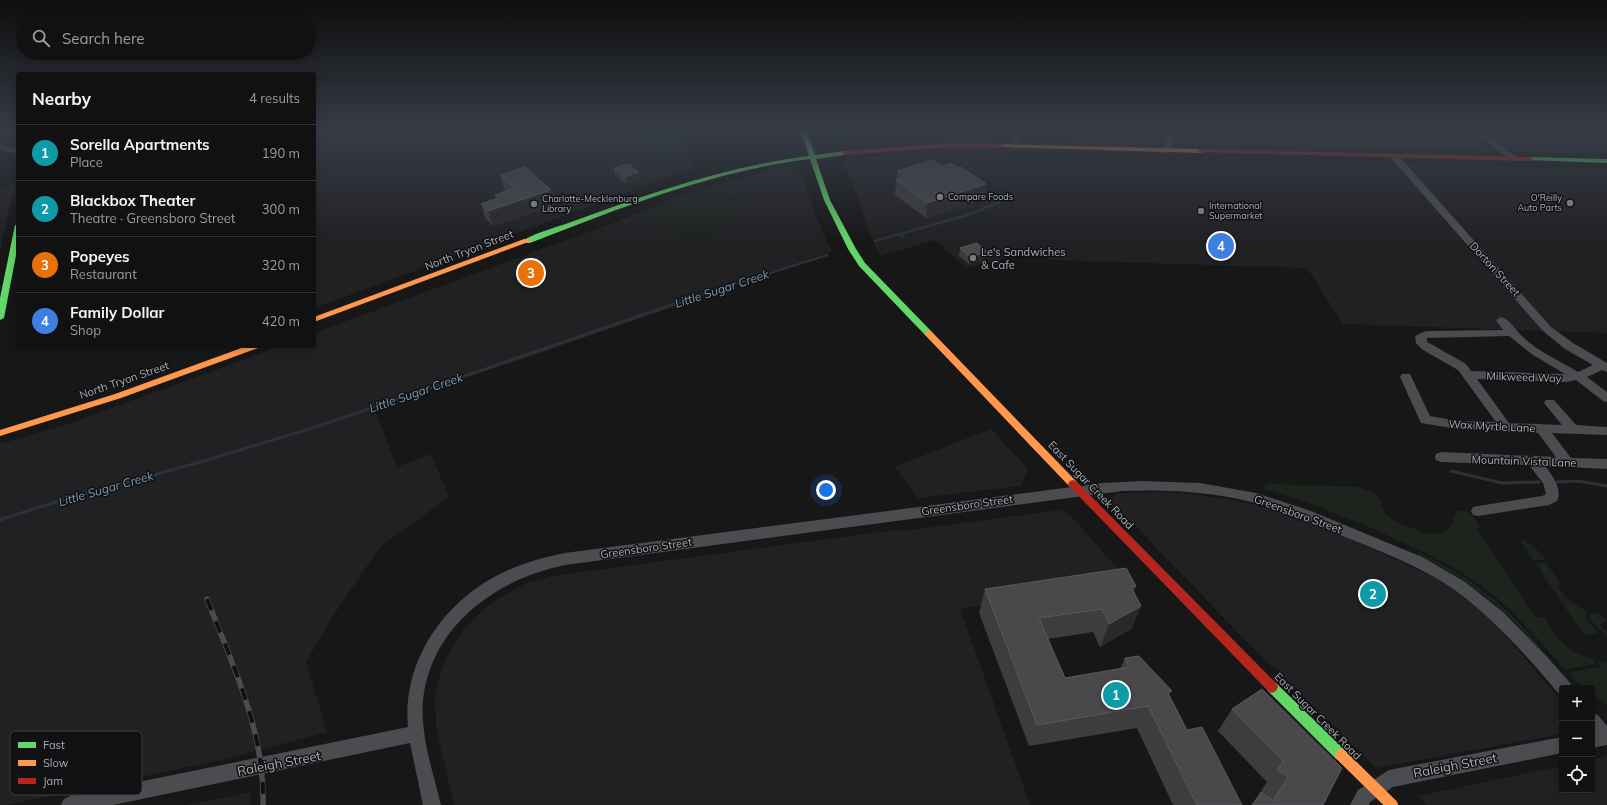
<!DOCTYPE html>
<meta charset="utf-8">
<style>
:root{--surface:#111;--page:#1a1a1a;--text:#f1f3f6;--muted:#9c9d9f;--line:#303131;--accent:#b45309}
body{margin:0;font-family:Mulish,sans-serif;background:var(--page);color:var(--text)}
.controls{position:absolute;right:12px;bottom:12px;display:grid;overflow:hidden;border-radius:4px;box-shadow:0 2px 10px #0003}
.controls button{width:36px;height:36px;display:grid;place-items:center;padding:0;border:0;border-bottom:1px solid var(--line);background:var(--surface);color:var(--text);font:20px sans-serif}
.you{position:absolute;left:826px;top:490px;width:14px;height:14px;margin:-10px;border:3px solid #fff;border-radius:50%;background:#1a73e8;box-shadow:0 0 0 6px #1a73e833}
.badge{display:grid;place-items:center;width:26px;height:26px;border-radius:50%;background:var(--accent);color:#fff;font-size:13px;font-weight:700}
.pin{position:absolute;translate:-50% -50%;border:2px solid #fff;box-shadow:0 1px 4px #0006}
.list{margin:0;padding:0;list-style:none}
h2{display:flex;justify-content:space-between;align-items:center;height:52px;margin:0;padding:0 16px;font-size:17px}
h2 small{font-size:13px;font-weight:400;color:var(--muted)}
.list li{display:grid;grid-template-columns:26px 1fr auto;gap:12px;align-items:center;box-sizing:border-box;height:56px;padding:0 16px;border-top:1px solid var(--line)}
.list b{display:block;font-size:15px;white-space:nowrap}
.list p{margin:0;font-size:13px;white-space:nowrap;color:var(--muted)}
.list em{font-size:13px;font-style:normal;color:var(--muted)}
.icon{flex:none;width:22px;height:22px;fill:none;stroke:currentColor;stroke-width:2;stroke-linecap:round;stroke-linejoin:round}
.map{position:relative;flex:none;width:1607px;height:805px;overflow:hidden}
.search{position:absolute;background:var(--surface);box-shadow:0 2px 10px #0003;left:16px;top:16px;width:300px;height:44px;display:flex;align-items:center;gap:10px;box-sizing:border-box;padding:0 14px;border-radius:22px;color:var(--muted);font-size:15px}
.panel{position:absolute;background:var(--surface);box-shadow:0 2px 10px #0003;left:16px;top:72px;width:300px;height:276px;border-radius:4px}
.map>svg:first-child{display:block}
.built{fill:#212123}
.green{fill:#1d241e}
.lines{fill:none;stroke-linecap:round;stroke-linejoin:round}
.stream-far2{stroke:#2a3239;stroke-width:2.5}
.stream-far1{stroke:#2a3239;stroke-width:3}
.stream{stroke:#2a3239;stroke-width:4}
.street{fill:#4b4c50;fill-rule:evenodd}
.fast{fill:#63d668;fill-rule:evenodd}
.slow{fill:#ff974d;fill-rule:evenodd}
.jam{fill:#b3261e;fill-rule:evenodd}
.rail-casing{stroke:#4b4c4f;stroke-width:5.5}
.rail{stroke:#111113;stroke-width:4;stroke-dasharray:12;stroke-linecap:butt}
.slow-bridge{stroke:#ff974d;stroke-width:12}
.wall{fill:#3d3d3f}
.shaded-wall{fill:#29292a}
.building{fill:#49494c;stroke:#58595d}
.poi-dot{fill:#757880;stroke:#111113;stroke-width:1.5}
.labels{text-anchor:middle;stroke-width:3;stroke-linejoin:round;paint-order:stroke}
.far-poi-label{font-size:9px;fill:#a8adb8;stroke:#111113;text-anchor:start}
.street-label{font-size:11px;fill:#a8adb8;stroke:#111113}
.poi-label{font-size:11px;fill:#a8adb8;stroke:#111113;text-anchor:start}
.water-label{font-size:12px;font-style:italic;fill:#7f9bb3;stroke:#111113}
.near-street-label{font-size:13px;fill:#a8adb8;stroke:#111113}
.key{fill:#111113;stroke:#3e4045;stroke-width:1}
.key-label{font-size:11px;fill:#a8adb8}
</style>
<div class="map">
<svg width="1607" height="805" viewBox="0 0 1607 805">
<rect width="100%" height="100%" fill="#171717"/>
<g class="built">
<polygon points="334,130 646,130 644,135 693,170 666,178 314,308 314,135"/>
<polygon points="905,130 1167,130 1160,143 906,138"/>
<polygon points="1180,130 1470,130 1498,151 1174,144"/>
<polygon points="1481,130 1606,130 1607,154 1511,151"/>
<polygon points="935,153 1009,155 1011,159 1241,164 1239,161 1607,169 1607,333 1343,324 1307,268 1051,260 1038,255 1021,254 966,268 935,240 880,256 868,229 860,202 844,165 845,162 852,159 878,156 877,155"/>
<polygon points="773,169 788,169 794,171 803,177 815,215 832,251 535,355 374,407 397,467 431,454 449,497 380,547 335,613 306,662 327,732 226,759 7,805 0,805 0,444 65,425 281,346 314,346 314,333 642,212 696,241 739,201 713,186"/>
<polygon points="16,185 9,207 0,252 0,189"/>
<polygon points="991,429 1028,469 1021,486 918,498 894,467"/>
<polygon points="1160,492 1193,494 1225,499 1258,505 1285,512 1317,524 1436,578 1460,595 1482,612 1498,627 1562,702 1562,734 1376,768 1234,628 1111,501 1111,497 1119,493"/>
<polygon points="1060,510 1072,517 1130,583 960,609 1030,805 454,805 436,728 435,699 439,678 446,658 466,627 494,601 527,583 552,576 902,529 903,531"/>
<polygon points="1607,756 1607,805 1427,805 1418,796 1562,766 1562,790 1592,790 1592,759"/>
<polygon points="252,792 250,805 187,805"/>
</g>
<g class="green">
<path d="M641,130H683C685,136 684,148 686,152C688,158 692,161 691,167C686,170 679,175 673,173C667,171 641,149 636,143L637,136Z"/>
<polygon points="820,130 905,130 906,138 837,142 825,139"/>
<polygon points="713,186 739,202 727,223 695,241 642,212 677,197"/>
<path d="M1267,484L1358,487C1367,490 1377,493 1382,501L1380,504L1387,516L1399,523L1427,534L1441,533L1449,529L1457,511C1471,509 1474,518 1480,528H1477L1534,616L1545,618C1561,643 1564,651 1593,659L1594,664L1565,670C1541,643 1519,616 1491,593C1461,569 1426,553 1391,537C1349,518 1307,501 1263,489Z"/>
<polygon points="1525,540 1528,543 1530,543 1546,559 1534,561 1521,542"/>
<path d="M1418,552C1454,569 1488,591 1516,620C1537,642 1555,667 1577,688H1572C1548,661 1525,631 1498,607C1474,586 1447,570 1419,556Z"/>
<polygon points="1546,562 1561,586 1558,586 1568,600 1586,611 1586,619 1596,630 1598,633 1586,635 1583,634 1536,564"/>
<polygon points="1598,612 1607,621 1599,624 1607,633 1607,637 1590,619 1591,614"/>
<polygon points="1599,661 1607,663 1607,705 1592,695 1592,688 1583,688 1567,673 1599,667 1600,666"/>
</g>
<g class="lines">
<g class="stream-far2">
<polyline points="897,234 904,237"/>
<polyline points="875,241 971,214 1015,195"/>
<polyline points="689,299 827,255"/>
</g>
<g class="stream-far1">
<polyline points="1451,471 1502,483 1539,482"/>
<polyline points="1557,482 1578,481 1607,486"/>
<polyline points="2,519 56,502 204,461 322,425 692,298"/>
</g>
<polyline class="stream" points="0,520 5,518"/>
<g class="street">
<polygon points="1008,130 1016,130 1021,147 1020,149 1014,149 1013,147"/>
<polygon points="1171,130 1179,130 1168,153 1162,153 1161,151"/>
<polygon points="1471,130 1480,130 1519,159 1518,161 1512,161"/>
<polygon points="0,145 18,148 18,154 0,149"/>
<path d="M1394,153L1397,154L1551,327L1573,343L1607,363V372L1602,370L1587,377L1607,392V402L1603,401L1576,380L1566,382L1477,379L1509,423L1562,425L1544,403L1546,400H1554L1576,425L1607,427V435L1552,433L1571,458L1607,459V469L1545,466C1552,475 1563,489 1557,501L1549,505L1478,516L1473,515L1471,511L1473,507L1478,506L1542,496L1546,494L1543,483L1529,465L1441,462L1436,460L1435,457L1436,454L1441,452L1556,457L1538,433L1458,429L1421,423L1400,377L1402,374H1410L1430,416L1458,421L1496,422L1458,370L1423,350L1416,343L1415,337L1417,335L1426,331L1503,330L1496,320L1501,317C1510,319 1516,331 1523,337C1539,352 1560,361 1578,372L1593,365L1565,349L1543,331L1391,158L1390,156ZM1509,336L1533,355L1565,374L1471,371L1466,364L1431,344L1427,342V338Z"/>
<path d="M1142,481L1200,483L1256,493L1311,511L1422,557L1465,582L1503,612L1548,658L1570,683L1572,688H1562V695L1558,693C1527,656 1495,620 1456,591C1424,568 1387,554 1350,539C1322,528 1295,515 1266,506C1219,492 1171,489 1122,491L565,565C496,579 431,626 423,700C420,735 433,772 441,805H423L410,743L113,805H61L64,799L70,796L408,727C402,660 445,600 504,572C523,563 544,557 565,553L1103,483Z"/>
<polygon points="1592,713 1598,715 1607,726 1607,745 1592,748"/>
<polygon points="1562,737 1562,753 1393,787 1370,802 1369,805 1350,805 1358,790 1389,770"/>
</g>
<g class="fast">
<path d="M800,130H806L815,155L845,151L848,153L845,155L816,159L830,200L856,249L865,263L932,332L933,334L932,336H926L859,266L848,249L824,200L810,159C713,171 620,208 530,243H524L523,241C531,234 560,226 571,222C648,194 727,166 809,156Z"/>
<polygon points="1530,157 1607,159 1607,163 1528,160 1527,159"/>
<polygon points="15,225 18,225 18,245 4,318 0,320 0,298"/>
<polygon points="1272,681 1276,683 1346,751 1347,755 1346,759 1341,761 1336,759 1268,691 1266,687 1268,683"/>
</g>
<g class="slow">
<polygon points="1000,144 1201,149 1204,151 1201,153 998,147 997,146"/>
<polygon points="524,239 530,239 531,241 314,322 314,317"/>
<polygon points="929,331 932,332 1076,481 1078,484 1076,487 1070,487 926,336 925,334 926,332"/>
<polygon points="247,346 259,346 258,348 121,398 0,436 0,430 115,394"/>
</g>
<g class="jam">
<polygon points="951,143 1000,144 1003,146 1000,148 951,147 845,155 842,153 845,151"/>
<polygon points="1201,149 1530,157 1533,159 1530,161 1199,152 1199,150"/>
<polygon points="1073,480 1076,481 1276,683 1278,687 1276,691 1272,693 1268,691 1070,487 1068,484 1070,481"/>
</g>
<g class="rail-casing">
<path id="rail" d="M207,599C233,666 265,731 263,805"/>
</g>
<use href="#rail" class="rail"/>
<polyline class="slow-bridge" points="1341,755 1392,805"/>
</g>
<g class="wall">
<polygon points="942,166 959,168 986,184 983,199 926,218 895,195 897,171"/>
<polygon points="614,168 639,172 640,179 626,184 615,175"/>
<polygon points="500,175 555,205 493,226 485,218 481,204 496,199 495,195 506,191 504,189"/>
<polygon points="960,248 986,259 969,264 959,256"/>
<polygon points="1136,586 1134,591 1141,606 1131,629 1100,647 1093,632 1048,639 1065,678 1120,669 1125,658 1169,695 1187,730 1242,805 1173,805 1137,728 1029,746 979,613 985,589"/>
<polygon points="1262,689 1323,805 1251,805 1261,792 1270,799 1261,791 1267,782 1218,731 1232,709"/>
</g>
<g class="shaded-wall">
<polygon points="639,172 640,179 626,184 625,177"/>
<polygon points="986,184 983,199 926,218 927,203"/>
<polygon points="551,190 555,205 493,226 488,211"/>
<polygon points="987,252 986,259 969,264 970,257"/>
<polygon points="1141,606 1131,629 1100,647 1109,624"/>
</g>
<g class="building">
<polygon points="933,160 942,166 951,163 959,168 961,167 986,184 927,203 896,180 906,177 897,171"/>
<polygon points="628,164 639,172 625,177 614,168"/>
<polygon points="525,167 551,190 488,211 481,204 498,198 495,195 514,188 500,175"/>
<polygon points="977,243 987,252 970,257 960,248"/>
<polygon points="1126,568 1136,586 1131,587 1141,606 1109,624 1102,609 1039,618 1065,678 1129,667 1125,658 1139,656 1172,691 1168,693 1187,730 1202,727 1242,805 1197,805 1148,706 1037,725 985,589"/>
<polygon points="1262,689 1342,768 1323,805 1253,805 1261,792 1273,801 1288,777 1277,770 1283,761 1232,709"/>
</g>
<linearGradient id="sky" x2="0" y2="1"><stop stop-color="#0d0d0d"/><stop offset="0.54" stop-color="#363c47"/><stop offset="1" stop-color="#363c47" stop-opacity="0"/></linearGradient>
<rect width="1607" height="242" fill="url(#sky)"/>
<g class="poi-dot">
<circle cx="940" cy="197" r="4"/>
<circle cx="1570" cy="203" r="4"/>
<circle cx="534" cy="204" r="4"/>
<circle cx="1201" cy="211" r="4"/>
<circle cx="973" cy="258" r="4"/>
</g>
<g class="labels">
<g class="far-poi-label">
<text x="948" y="200">Compare Foods</text>
<text x="1562" y="201" text-anchor="end">O'Reilly<tspan x="1562" dy="10">Auto Parts</tspan></text>
<text x="542" y="202">Charlotte-Mecklenburg<tspan x="542" dy="10">Library</tspan></text>
<text x="1209" y="209">International<tspan x="1209" dy="10">Supermarket</tspan></text>
</g>
<g class="street-label">
<text transform="translate(469 250) rotate(-21)" y="4">North Tryon Street</text>
<text transform="translate(1495 269) rotate(48)" y="4">Dorton Street</text>
<text transform="translate(1524 377) rotate(2)" y="4">Milkweed Way</text>
<text transform="translate(124 380) rotate(-19)" y="4">North Tryon Street</text>
<text transform="translate(1492 426) rotate(3)" y="4">Wax Myrtle Lane</text>
<text transform="translate(1524 461) rotate(2)" y="4">Mountain Vista Lane</text>
<text transform="translate(1091 485) rotate(46)" y="4">East Sugar Creek Road</text>
<text transform="translate(967 505) rotate(-8)" y="4">Greensboro Street</text>
<text transform="translate(1298 514) rotate(20)" y="4">Greensboro Street</text>
<text transform="translate(646 548) rotate(-8)" y="4">Greensboro Street</text>
<text transform="translate(1318 716) rotate(45)" y="4">East Sugar Creek Road</text>
</g>
<g class="poi-label">
<text x="981" y="256">Le's Sandwiches<tspan x="981" dy="13">&amp; Cafe</tspan></text>
</g>
<g class="water-label">
<text transform="translate(722 289) rotate(-18)" y="4">Little Sugar Creek</text>
<text transform="translate(416 393) rotate(-19)" y="4">Little Sugar Creek</text>
<text transform="translate(106 489) rotate(-16)" y="4">Little Sugar Creek</text>
</g>
<g class="near-street-label">
<text transform="translate(279 763) rotate(-11)" y="5">Raleigh Street</text>
<text transform="translate(1455 765) rotate(-11)" y="5">Raleigh Street</text>
</g>
</g>
<rect x="10" y="731" width="132" height="64" rx="6" class="key"/>
<rect x="18" y="742" width="18" height="6" fill="#63d668"/>
<rect x="18" y="760" width="18" height="6" fill="#ff974d"/>
<rect x="18" y="778" width="18" height="6" fill="#b3261e"/>
<g class="key-label">
<text x="43" y="749">Fast</text>
<text x="43" y="767">Slow</text>
<text x="43" y="785">Jam</text>
</g>
</svg>
<div class="controls">
<button>+</button>
<button>−</button>
<button><svg class="icon" aria-label="locate" viewBox="0 0 24 24"><circle cx="12" cy="12" r="6"/><path d="M12 2v4M12 18v4M2 12h4M18 12h4"/></svg></button>
</div>
<div class="you"></div>
<div class="pin badge" style="left:1116px;top:695px;background:#0f9aa8">1</div>
<div class="pin badge" style="left:1373px;top:594px;background:#0f9aa8">2</div>
<div class="pin badge" style="left:531px;top:273px;background:#e8710a">3</div>
<div class="pin badge" style="left:1221px;top:246px;background:#3f7fe0">4</div>
<div class="search"><svg class="icon" aria-label="search" viewBox="0 0 24 24"><circle cx="10" cy="10" r="6"/><path d="M15 15l6 6"/></svg>Search here</div>
<section class="panel">
<h2>Nearby<small>4 results</small></h2>
<ul class="list">
<li><span class="badge" style="background:#0f9aa8">1</span><div><b>Sorella Apartments</b><p>Place</p></div><em>190 m</em></li>
<li><span class="badge" style="background:#0f9aa8">2</span><div><b>Blackbox Theater</b><p>Theatre · Greensboro Street</p></div><em>300 m</em></li>
<li><span class="badge" style="background:#e8710a">3</span><div><b>Popeyes</b><p>Restaurant</p></div><em>320 m</em></li>
<li><span class="badge" style="background:#3f7fe0">4</span><div><b>Family Dollar</b><p>Shop</p></div><em>420 m</em></li>
</ul>
</section>
</div>
